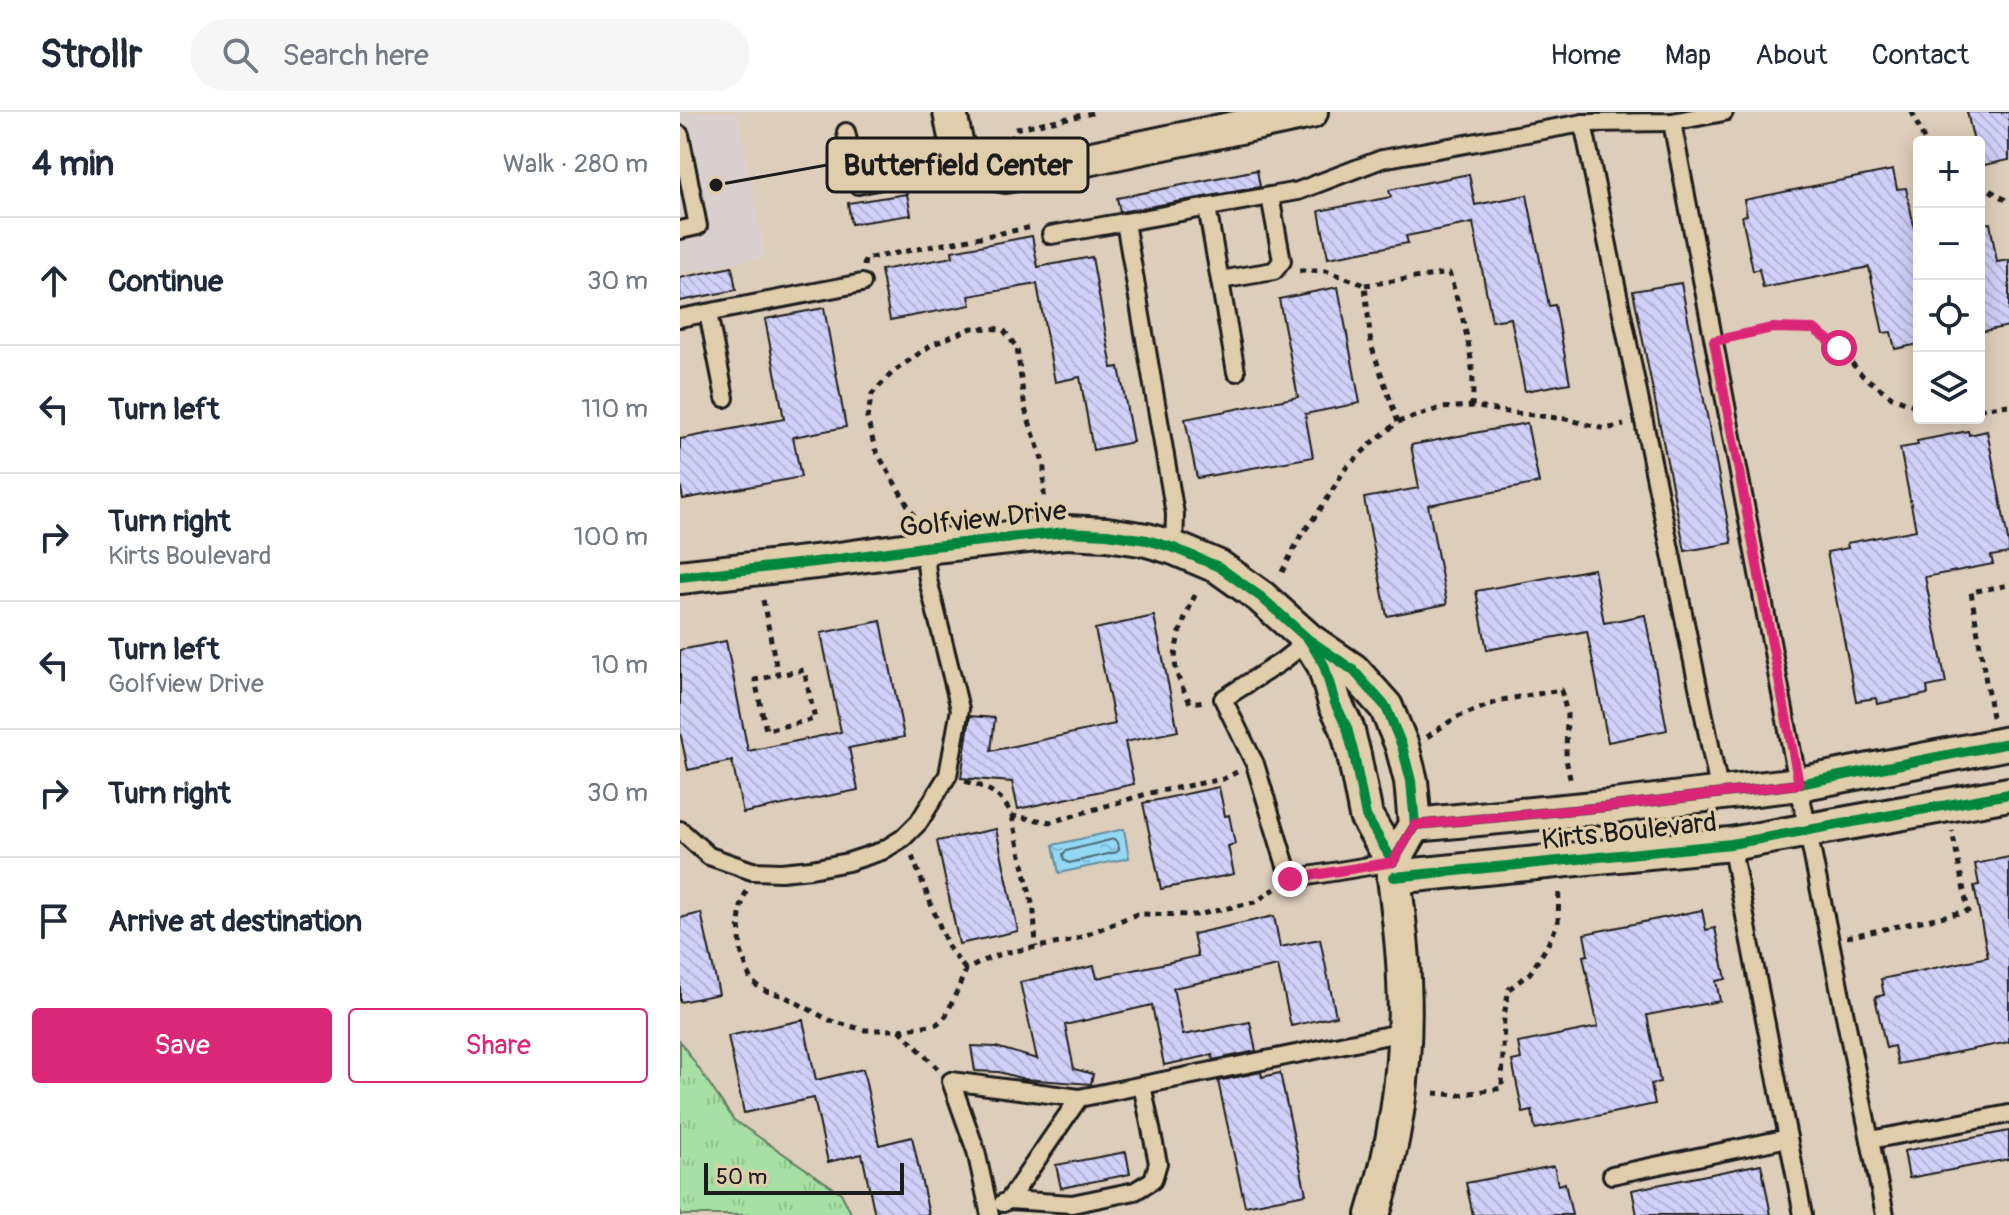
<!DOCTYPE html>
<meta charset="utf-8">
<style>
:root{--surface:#fff;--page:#f6f6f7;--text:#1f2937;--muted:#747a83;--line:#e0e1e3;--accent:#db2777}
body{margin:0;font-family:Pangolin,sans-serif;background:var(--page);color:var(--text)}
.controls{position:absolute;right:24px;top:24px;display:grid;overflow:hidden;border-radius:8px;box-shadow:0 4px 20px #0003}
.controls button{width:72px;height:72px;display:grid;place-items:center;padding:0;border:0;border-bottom:2px solid var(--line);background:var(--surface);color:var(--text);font:40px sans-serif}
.scale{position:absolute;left:24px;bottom:20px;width:200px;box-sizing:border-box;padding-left:8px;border:4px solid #1c1c1c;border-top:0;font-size:22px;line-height:28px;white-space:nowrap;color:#1c1c1c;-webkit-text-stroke:6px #e0cdab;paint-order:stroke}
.stop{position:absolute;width:24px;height:24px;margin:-18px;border:6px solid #db2777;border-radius:50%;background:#fff}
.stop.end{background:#db2777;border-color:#fff;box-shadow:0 2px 8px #0008}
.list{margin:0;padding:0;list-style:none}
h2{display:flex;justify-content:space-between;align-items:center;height:104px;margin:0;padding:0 32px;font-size:34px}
h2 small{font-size:26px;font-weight:400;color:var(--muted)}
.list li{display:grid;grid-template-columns:52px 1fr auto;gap:24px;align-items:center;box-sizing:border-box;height:128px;padding:0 32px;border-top:2px solid var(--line)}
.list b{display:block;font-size:30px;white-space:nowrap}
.list p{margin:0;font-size:26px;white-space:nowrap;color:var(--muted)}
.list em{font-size:26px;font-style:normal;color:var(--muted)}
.actions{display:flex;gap:16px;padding:24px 32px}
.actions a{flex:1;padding:18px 0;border:2px solid var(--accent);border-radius:8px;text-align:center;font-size:28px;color:var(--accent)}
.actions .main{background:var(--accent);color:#fff}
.icon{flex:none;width:44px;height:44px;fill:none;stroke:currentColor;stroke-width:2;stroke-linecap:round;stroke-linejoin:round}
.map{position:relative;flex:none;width:1329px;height:1103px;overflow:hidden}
header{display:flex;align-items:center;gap:48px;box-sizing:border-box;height:112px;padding:0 40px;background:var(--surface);border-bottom:2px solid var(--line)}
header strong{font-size:38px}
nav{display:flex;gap:44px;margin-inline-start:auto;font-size:28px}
.search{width:560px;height:72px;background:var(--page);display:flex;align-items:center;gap:20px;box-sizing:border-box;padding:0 28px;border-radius:44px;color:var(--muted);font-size:30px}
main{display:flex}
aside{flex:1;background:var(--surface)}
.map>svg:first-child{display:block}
.built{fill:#d9cfce}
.grass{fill:url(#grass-tufts);stroke:#627e60;stroke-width:2}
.water{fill:url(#water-ripples);stroke:#638d9e;stroke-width:2}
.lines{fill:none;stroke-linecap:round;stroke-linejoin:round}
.shore{stroke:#4c6773;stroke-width:2}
.building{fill:url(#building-back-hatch);stroke:#1c1c1c;stroke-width:2}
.lane-casing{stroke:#1c1c1c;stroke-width:22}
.street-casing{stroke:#1c1c1c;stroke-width:38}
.path{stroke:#1c1c1c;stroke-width:5;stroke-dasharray:6 6;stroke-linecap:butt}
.lane{stroke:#e0cdab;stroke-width:16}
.street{stroke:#e0cdab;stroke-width:32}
.cycleway-casing{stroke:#e0cdab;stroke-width:15}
.cycleway{stroke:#00873e;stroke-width:10}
.route{stroke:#db2777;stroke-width:10}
.labels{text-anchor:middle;stroke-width:7;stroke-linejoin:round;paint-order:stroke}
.street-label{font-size:28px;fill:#1c1c1c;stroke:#e0cdab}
.leader{fill:none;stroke:#1c1c1c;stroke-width:3}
.callout-dot{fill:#1c1c1c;stroke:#e0cdab;stroke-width:3}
.callout{fill:#e0cdab;stroke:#1c1c1c;stroke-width:3}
.callout-label{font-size:30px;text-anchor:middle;font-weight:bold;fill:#1c1c1c}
</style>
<header>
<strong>Strollr</strong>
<div class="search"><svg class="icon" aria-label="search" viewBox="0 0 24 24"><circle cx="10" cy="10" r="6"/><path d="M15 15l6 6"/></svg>Search here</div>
<nav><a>Home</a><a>Map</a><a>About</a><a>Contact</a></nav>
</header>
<main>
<aside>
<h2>4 min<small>Walk · 280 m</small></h2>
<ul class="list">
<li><svg class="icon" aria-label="ahead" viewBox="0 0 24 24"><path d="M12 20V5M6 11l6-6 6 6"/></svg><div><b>Continue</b></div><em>30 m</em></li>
<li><svg class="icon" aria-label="left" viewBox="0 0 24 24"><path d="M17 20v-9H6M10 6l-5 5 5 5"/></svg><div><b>Turn left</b></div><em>110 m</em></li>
<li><svg class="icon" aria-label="right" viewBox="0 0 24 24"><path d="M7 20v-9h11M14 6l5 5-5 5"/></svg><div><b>Turn right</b><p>Kirts Boulevard</p></div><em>100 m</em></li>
<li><svg class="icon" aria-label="left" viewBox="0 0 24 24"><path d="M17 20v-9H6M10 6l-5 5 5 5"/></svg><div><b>Turn left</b><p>Golfview Drive</p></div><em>10 m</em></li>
<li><svg class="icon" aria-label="right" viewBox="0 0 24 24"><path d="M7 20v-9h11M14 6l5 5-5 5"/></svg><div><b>Turn right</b></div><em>30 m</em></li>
<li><svg class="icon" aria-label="arrive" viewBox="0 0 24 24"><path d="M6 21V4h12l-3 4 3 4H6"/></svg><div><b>Arrive at destination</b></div></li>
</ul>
<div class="actions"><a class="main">Save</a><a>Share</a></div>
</aside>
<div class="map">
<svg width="1329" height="1103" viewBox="0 0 1329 1103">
<defs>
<pattern id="grass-tufts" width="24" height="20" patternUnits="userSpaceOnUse" patternTransform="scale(2)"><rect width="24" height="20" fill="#a7e0a5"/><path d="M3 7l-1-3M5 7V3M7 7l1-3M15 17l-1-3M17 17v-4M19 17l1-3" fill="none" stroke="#8fc08d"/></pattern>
<pattern id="water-ripples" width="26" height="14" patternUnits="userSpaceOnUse" patternTransform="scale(2)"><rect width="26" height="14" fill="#93d8f5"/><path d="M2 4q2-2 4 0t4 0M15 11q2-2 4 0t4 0" fill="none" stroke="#7eb9d1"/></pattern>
<pattern id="building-back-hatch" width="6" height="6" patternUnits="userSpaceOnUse" patternTransform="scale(2)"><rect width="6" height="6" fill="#d1d0f9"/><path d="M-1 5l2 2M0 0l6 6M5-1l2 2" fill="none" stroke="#b3b2d5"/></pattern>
</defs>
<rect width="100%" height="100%" fill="#ddcebb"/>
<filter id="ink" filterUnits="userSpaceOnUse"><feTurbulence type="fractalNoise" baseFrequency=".0125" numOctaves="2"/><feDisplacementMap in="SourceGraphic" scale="16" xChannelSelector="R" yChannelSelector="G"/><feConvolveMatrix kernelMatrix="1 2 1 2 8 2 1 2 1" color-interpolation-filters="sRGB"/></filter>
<g filter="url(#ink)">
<polygon class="built" points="0,0 57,0 86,145 0,162"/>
<polygon class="grass" points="0,929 54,1008 161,1081 172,1103 0,1103"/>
<polygon class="water" points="444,717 449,746 379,761 373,733"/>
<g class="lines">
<polygon class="shore" points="434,727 438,731 439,737 437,740 389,751 384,748 383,742 386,739"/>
</g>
<g class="building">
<polygon points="1287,0 1329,0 1329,48 1299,54 1299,30 1294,30"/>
<polygon points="577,58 580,75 440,100 437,86"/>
<polygon points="1213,58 1217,77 1226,76 1239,138 1239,232 1215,237 1211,220 1203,221 1189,155 1083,176 1079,157 1073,159 1062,104 1067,103 1064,88"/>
<polygon points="789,62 795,93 847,83 869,194 875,193 890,271 845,279 831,206 812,209 793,111 726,124 728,131 648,146 639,99 711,85 709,78"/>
<polygon points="227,82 231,103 171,112 168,91"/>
<polygon points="1310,111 1317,150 1329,148 1329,214 1299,220 1299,112"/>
<polygon points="352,124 358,155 412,145 432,256 439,255 453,330 413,338 400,265 375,270 357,172 289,184 291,193 210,208 201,158 273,145 272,139"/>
<polygon points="52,155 56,178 0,189 0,166"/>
<polygon points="1001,171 1052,431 1005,439 953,179"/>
<polygon points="658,175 680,291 625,302 633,345 517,366 505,307 618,285 599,187"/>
<polygon points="144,196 166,315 113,325 121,365 3,387 0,370 0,327 104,307 85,207"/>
<polygon points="847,311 859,371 748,393 767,492 707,504 684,386 739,376 731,333"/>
<polygon points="1288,319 1289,323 1307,319 1329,433 1329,441 1311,444 1313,452 1245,465 1266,571 1247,575 1248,582 1197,592 1196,586 1176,589 1147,440 1168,436 1167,431 1236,418 1220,336 1238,333 1237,329"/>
<polygon points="914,457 924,511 965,503 987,618 928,630 907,519 807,538 796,479"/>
<polygon points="474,504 498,619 445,630 454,672 338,697 332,670 281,666 290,604 315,606 311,639 435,612 415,517"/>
<polygon points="201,509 224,625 169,636 178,678 63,701 52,649 8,658 0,620 0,538 46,529 68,639 161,620 141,521"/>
<polygon points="539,675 545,704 549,703 555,732 548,734 554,762 481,777 463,691"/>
<polygon points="316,717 338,819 279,832 257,729"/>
<polygon points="1329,745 1329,930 1218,952 1214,934 1206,936 1195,885 1204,883 1201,867 1308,845 1294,774 1299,773 1295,752"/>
<polygon points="1022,798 1026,818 1035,816 1046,867 1036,869 1040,889 967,903 980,970 971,972 975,992 855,1017 852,999 843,1001 832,949 841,947 838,931 918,915 903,844 908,843 904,822"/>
<polygon points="21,801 39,882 0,890 0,806"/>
<polygon points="594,804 600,835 640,827 656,904 611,914 598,854 493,876 503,923 570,910 576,939 533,948 532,943 484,953 472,893 385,913 394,957 413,962 411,972 344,967 319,960 295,959 291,934 316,935 357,947 340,870 414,854 417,866 518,844 513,822"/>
<polygon points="123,908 136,968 183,957 199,1033 232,1025 249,1103 195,1103 182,1042 148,1050 134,986 64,1001 48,924"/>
<polygon points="581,960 582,965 600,961 626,1082 565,1094 538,969"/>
<polygon points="1329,1019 1329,1047 1229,1066 1224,1039"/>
<polygon points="446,1040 450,1062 381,1076 376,1053"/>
<polygon points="1081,1052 1091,1103 957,1103 952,1078"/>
<polygon points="874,1054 878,1073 885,1071 892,1103 793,1103 786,1071"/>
</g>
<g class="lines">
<g class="lane-casing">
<g id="lane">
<polyline points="992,10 1113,645 1205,1103"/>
<polyline points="903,11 1040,682"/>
<polyline points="166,20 178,73 286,50"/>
<polyline points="0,23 18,114 0,118"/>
<polyline points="527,95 556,260"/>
<polyline points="371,123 445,110"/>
<polyline points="540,168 594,159 602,149 590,84"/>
<polyline points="28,201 45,286"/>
<polyline points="0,206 182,171"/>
<polyline points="494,436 495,402 445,110 618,79 702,47 903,11 992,10 1044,0"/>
<polyline points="629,528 601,550 543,587 575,652 610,767 713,750"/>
<polyline points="0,718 29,744 72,759 101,760 131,757 168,750 202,739 223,726 239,710 268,663 280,597 248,468 244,435"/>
<polyline points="1051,732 1123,1103"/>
<polyline points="1190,1028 1329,1002"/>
<polyline points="932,1063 1108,1026"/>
<polyline points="329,1088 392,1092 455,1079 473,1068 478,1051 462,973"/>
<polyline points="323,1091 329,1088 399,986"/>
<polyline points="310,1103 296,1039 271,969 399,986 724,920"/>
</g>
</g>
<g class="street-casing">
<g id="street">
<path d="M270,0C278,43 279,55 326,64L631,0"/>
<polyline points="0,465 144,449 244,435 386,420 427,422 467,428 494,436 539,455 581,485 629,528 673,558 706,595 722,634 731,669 735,713 713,750"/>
<path d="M630,531L644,553L655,591L667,616L674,643L686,704L713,750L714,765C718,799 723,834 724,868C728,949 717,1026 693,1103"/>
<polyline points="735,713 925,695 1119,672 1329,631"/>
<polyline points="714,765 1051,732 1329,682"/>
</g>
</g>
<g class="path">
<polyline points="1232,0 1245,30"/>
<polyline points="319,31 331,28 338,16 418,0"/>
<polyline points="1299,74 1306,76 1329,90"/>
<polyline points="184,154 185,147 353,115"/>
<path d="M685,173L769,161C782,203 797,249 792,294"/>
<polyline points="1054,224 1092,216 1134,217 1159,236 1183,264 1212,285 1239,295"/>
<polyline points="1299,297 1329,293"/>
<polyline points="718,310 761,296 792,294 827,300 886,307 925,317 944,313"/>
<polyline points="234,404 195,337 187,306 192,282 213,260 251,233 292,216 323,217 337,236 345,297 364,353 364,388"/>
<polyline points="602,460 620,425 644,392 665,357 692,331 718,310 691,233 685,173 646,159 619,159"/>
<path d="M515,483C505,506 490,536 497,562C500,572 506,582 510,591L526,589"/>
<polyline points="83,488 98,563 75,568 86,618 135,607 124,558 98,563"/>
<polyline points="1312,605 1291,480 1329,473"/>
<polyline points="747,625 775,606 822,588 881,578 887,602 886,647 891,671"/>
<path d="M285,669C308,676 321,681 332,704L371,710L470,681L543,667L557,660"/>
<polyline points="332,704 354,800 356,835"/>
<polyline points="232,744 268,835 286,858"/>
<polyline points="66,779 61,795 59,811 61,839 71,869 83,878 104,884 151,909 185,918 220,918 257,912 266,904 286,858 305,848 323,841 391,829 457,802 517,803 575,790 595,777"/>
<polyline points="1167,825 1288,799 1272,719"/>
<polyline points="220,918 258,957"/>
<polyline points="754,981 779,983 822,976 824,904 829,877 850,861 866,836 878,811 879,776"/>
</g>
<use href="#lane" class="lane"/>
<use href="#street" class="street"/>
<g class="cycleway-casing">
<g id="cycleway">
<polyline points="0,465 144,449 244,435 386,420 427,422 467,428 494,436 539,455 581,485 629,528 673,558 706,595 722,634 731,669 735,713 713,750 686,704 674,643 667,616 655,591 644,553 629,528"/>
<polyline points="735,713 925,695 1119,672 1329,631"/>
<polyline points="714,765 1051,732 1329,682"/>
</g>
</g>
<use href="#cycleway" class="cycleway"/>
</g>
</g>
<g class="lines" filter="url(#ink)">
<polyline class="route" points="610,767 713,750 735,713 925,695 1119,672 1034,229 1092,216 1134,217 1159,236"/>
</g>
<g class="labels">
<g class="street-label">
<text transform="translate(303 406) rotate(-6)" y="10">Golfview Drive</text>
<text transform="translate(949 718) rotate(-6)" y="10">Kirts Boulevard</text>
</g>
</g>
<path class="leader" d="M36 73L147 53"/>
<circle class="callout-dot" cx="36" cy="73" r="8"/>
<rect class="callout" x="147" y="26" width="261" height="54" rx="8"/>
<g class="callout-label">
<text x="278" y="63">Butterfield Center</text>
</g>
</svg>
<div class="controls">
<button>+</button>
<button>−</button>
<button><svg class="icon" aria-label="locate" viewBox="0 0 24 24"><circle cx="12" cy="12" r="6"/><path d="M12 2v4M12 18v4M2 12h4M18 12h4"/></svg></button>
<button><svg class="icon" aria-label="layers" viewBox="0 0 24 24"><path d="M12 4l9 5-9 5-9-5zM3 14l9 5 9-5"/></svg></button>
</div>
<div class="scale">50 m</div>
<div class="stop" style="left:1159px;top:236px"></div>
<div class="stop end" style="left:610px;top:767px"></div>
</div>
</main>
